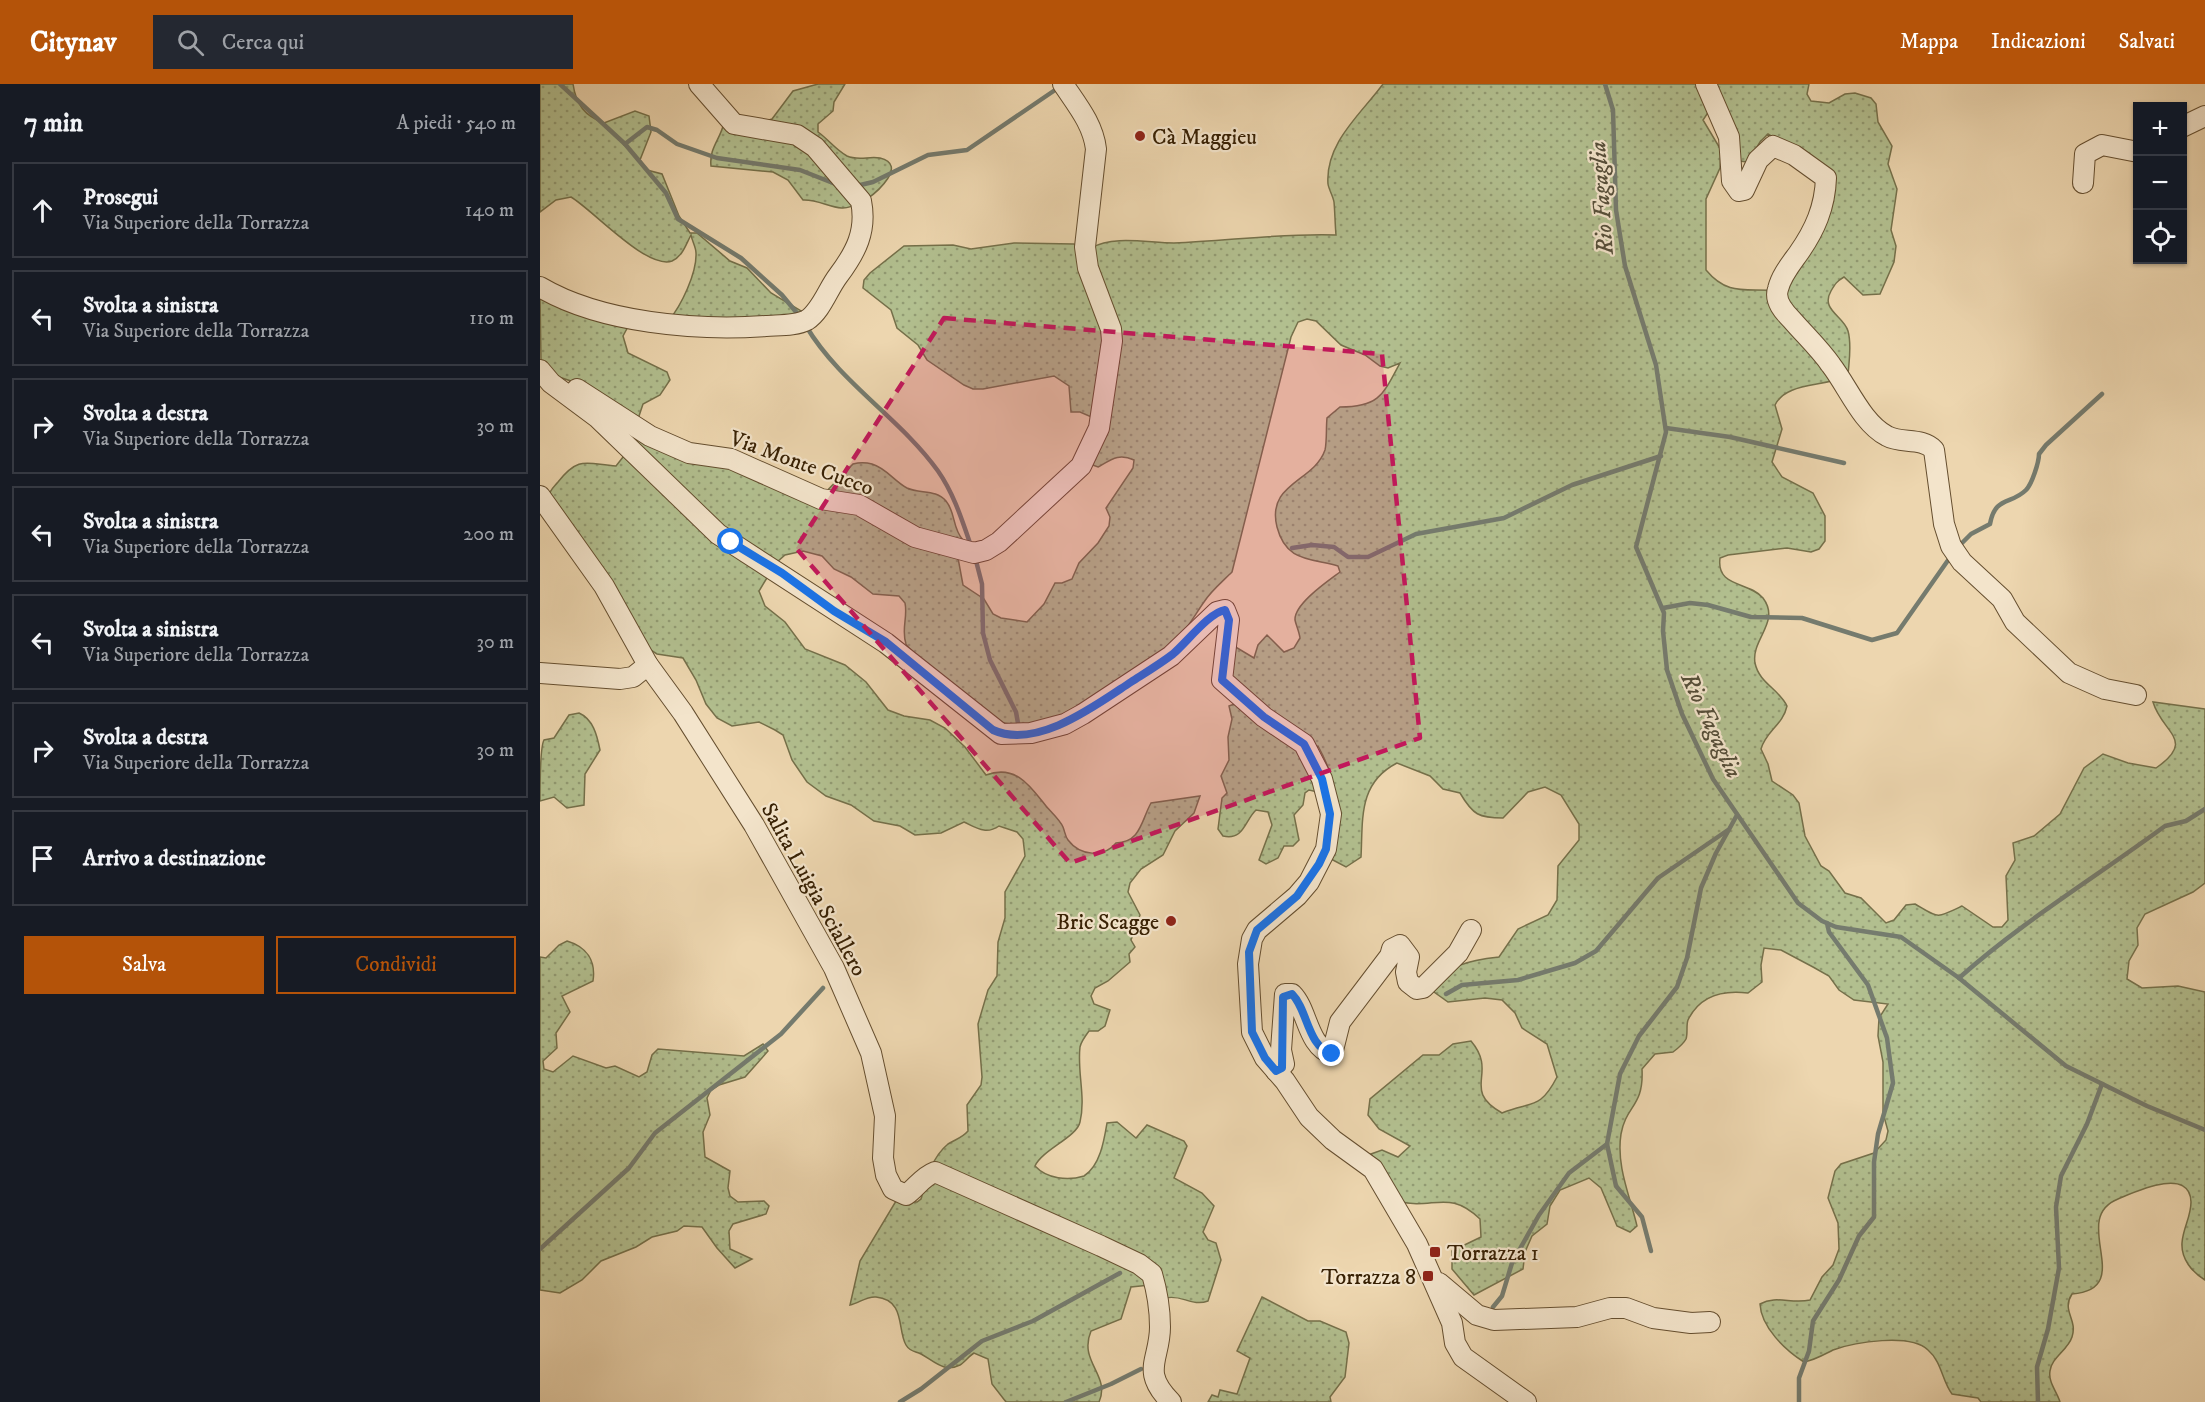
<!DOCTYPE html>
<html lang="it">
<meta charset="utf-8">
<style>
:root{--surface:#171b24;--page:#242831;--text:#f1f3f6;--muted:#9ea1a6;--line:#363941;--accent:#b45309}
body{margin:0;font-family:"IM FELL DW Pica",serif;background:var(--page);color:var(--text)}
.controls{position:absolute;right:18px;top:18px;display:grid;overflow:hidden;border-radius:0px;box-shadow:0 2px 4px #0004}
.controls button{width:54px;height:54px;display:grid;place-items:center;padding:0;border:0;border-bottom:2px solid var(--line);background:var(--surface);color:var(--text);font:30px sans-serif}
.stop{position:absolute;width:18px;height:18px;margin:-14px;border:4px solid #1a73e8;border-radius:50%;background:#fff}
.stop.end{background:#1a73e8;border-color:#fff;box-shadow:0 2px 6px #0008}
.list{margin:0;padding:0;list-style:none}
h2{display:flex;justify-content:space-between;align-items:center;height:78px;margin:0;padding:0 24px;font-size:26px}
h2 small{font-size:20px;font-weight:400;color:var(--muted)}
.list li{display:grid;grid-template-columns:39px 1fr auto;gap:18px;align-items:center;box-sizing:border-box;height:96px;margin:0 12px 12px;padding:0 12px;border:2px solid var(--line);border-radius:0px}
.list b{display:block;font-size:22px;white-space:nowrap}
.list p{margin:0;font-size:20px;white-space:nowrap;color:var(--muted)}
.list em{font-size:20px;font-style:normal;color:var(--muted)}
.actions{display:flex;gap:12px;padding:18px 24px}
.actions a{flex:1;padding:14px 0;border:2px solid var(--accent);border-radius:0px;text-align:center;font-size:21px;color:var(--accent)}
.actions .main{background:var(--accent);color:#fff}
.icon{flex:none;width:33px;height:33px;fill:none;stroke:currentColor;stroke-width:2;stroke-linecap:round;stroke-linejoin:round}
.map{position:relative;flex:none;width:1665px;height:1318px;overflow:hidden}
header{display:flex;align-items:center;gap:36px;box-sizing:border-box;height:84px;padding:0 30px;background:var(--accent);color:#fff}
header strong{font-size:28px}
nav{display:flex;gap:33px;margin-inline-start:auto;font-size:21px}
.search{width:420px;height:54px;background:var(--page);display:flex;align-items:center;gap:15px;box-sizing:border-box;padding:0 21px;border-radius:0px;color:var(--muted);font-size:22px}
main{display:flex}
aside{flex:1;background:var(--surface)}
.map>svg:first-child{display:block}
.grass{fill:url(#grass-dots);stroke:#75704a;stroke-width:1.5;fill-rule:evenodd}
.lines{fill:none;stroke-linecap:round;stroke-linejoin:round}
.stream{stroke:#757b6e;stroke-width:4.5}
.minor-casing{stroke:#654e2f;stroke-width:22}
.minor{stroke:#f3e4cb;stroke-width:20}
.route{stroke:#1a73e8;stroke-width:8}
.marked{fill:#c2185b;fill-opacity:0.2;stroke:#c2185b;stroke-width:4.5;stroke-dasharray:12 8;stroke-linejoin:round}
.poi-dot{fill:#8f2418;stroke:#f3e4cb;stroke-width:2}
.labels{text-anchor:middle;stroke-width:4.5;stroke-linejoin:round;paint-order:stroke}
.poi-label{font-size:22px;fill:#382104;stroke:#f3e4cb;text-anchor:start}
.street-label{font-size:22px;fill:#382104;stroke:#f3e4cb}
.water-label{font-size:24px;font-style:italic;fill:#564e39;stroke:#f3e4cb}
</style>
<header>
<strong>Citynav</strong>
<div class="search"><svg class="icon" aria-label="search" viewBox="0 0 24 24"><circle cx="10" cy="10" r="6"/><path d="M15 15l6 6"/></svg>Cerca qui</div>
<nav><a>Mappa</a><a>Indicazioni</a><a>Salvati</a></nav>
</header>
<main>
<aside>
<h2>7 min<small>A piedi · 540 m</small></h2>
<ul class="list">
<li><svg class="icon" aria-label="ahead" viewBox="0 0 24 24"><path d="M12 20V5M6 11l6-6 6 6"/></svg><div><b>Prosegui</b><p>Via Superiore della Torrazza</p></div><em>140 m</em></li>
<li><svg class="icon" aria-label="left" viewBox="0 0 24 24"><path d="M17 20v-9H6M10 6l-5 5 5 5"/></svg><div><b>Svolta a sinistra</b><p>Via Superiore della Torrazza</p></div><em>110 m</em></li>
<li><svg class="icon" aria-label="right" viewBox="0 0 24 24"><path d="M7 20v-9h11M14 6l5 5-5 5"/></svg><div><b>Svolta a destra</b><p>Via Superiore della Torrazza</p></div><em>30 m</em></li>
<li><svg class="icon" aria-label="left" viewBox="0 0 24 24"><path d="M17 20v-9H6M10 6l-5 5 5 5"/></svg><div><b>Svolta a sinistra</b><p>Via Superiore della Torrazza</p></div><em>200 m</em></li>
<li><svg class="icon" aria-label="left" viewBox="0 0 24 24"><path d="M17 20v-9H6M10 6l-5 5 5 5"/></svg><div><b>Svolta a sinistra</b><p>Via Superiore della Torrazza</p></div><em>30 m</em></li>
<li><svg class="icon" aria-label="right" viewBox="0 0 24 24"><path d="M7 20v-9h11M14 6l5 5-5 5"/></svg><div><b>Svolta a destra</b><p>Via Superiore della Torrazza</p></div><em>30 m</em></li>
<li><svg class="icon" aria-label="arrive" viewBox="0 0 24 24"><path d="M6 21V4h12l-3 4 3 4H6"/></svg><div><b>Arrivo a destinazione</b></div></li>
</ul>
<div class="actions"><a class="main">Salva</a><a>Condividi</a></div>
</aside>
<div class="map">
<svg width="1665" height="1318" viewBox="0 0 1665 1318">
<defs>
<pattern id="grass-dots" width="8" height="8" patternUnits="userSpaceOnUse" patternTransform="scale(1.5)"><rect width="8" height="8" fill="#b2bf8f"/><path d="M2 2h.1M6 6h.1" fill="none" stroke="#929b73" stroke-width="1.8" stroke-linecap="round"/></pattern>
</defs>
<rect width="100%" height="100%" fill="#edd6af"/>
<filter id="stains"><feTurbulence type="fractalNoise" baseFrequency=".00333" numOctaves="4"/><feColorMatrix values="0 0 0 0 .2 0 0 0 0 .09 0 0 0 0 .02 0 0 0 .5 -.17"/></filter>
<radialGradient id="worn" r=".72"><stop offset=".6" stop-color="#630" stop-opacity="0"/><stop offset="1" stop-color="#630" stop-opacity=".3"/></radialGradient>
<g class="grass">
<path d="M0,0H33C36,21 45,32 64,39L95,27L109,32L111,48L100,76L107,86L122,90L139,132L150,149H157L190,177L207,184L231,209L263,228L262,232L129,236C141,222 157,189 156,169C156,163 152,157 151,151C146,160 143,172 132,177C107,186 53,126 31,113L16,116L0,128Z"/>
<path d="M278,0H305L294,18L293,27L278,40V48C288,55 296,66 307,72C318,77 329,72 340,74C368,81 337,108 327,115L309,98L222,38L232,35L253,7Z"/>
<path d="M843,0H1269L1267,10L1271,17L1289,19L1305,10L1315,9L1331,14L1336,20L1338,38L1352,62L1348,80L1357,105L1351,146L1356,162L1354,178L1340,210L1323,211L1304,193C1297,197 1295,200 1291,207C1280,226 1304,232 1308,247C1312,261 1309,277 1308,291C1285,304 1247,297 1235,321L1242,345L1232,378L1242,393L1273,409L1285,432V457L1279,465L1271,468L1247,464L1188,471L1180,474C1176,504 1209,497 1223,514C1241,538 1211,555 1215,579C1219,599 1239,605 1247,622C1243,641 1226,647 1221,665L1228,680L1232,697L1253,711L1259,719L1265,752L1281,782L1289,787L1305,809L1321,814L1346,839L1354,836L1366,821L1375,820C1399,834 1395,835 1422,822L1453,843H1462L1468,836L1466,792L1475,776L1473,759L1494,752L1520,730L1544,684L1563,670L1588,679L1616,684C1657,656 1622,649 1613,618L1665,625V799L1653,808L1605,830L1597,844L1598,861L1589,877L1587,895L1602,904L1638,902L1665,908V1196C1652,1188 1641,1175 1642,1159C1643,1144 1651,1133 1651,1118C1650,1082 1595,1108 1578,1115C1528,1135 1598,1205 1532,1210C1521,1227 1538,1235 1532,1253C1528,1266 1511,1274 1510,1287C1508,1298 1517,1308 1520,1318H1441L1438,1314L1412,1310C1402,1297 1402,1278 1388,1266C1370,1249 1315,1258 1293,1266C1283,1271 1275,1276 1264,1278C1245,1266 1221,1243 1220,1220C1236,1211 1251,1220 1270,1216L1282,1193L1293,1181L1299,1165L1298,1139L1288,1114L1295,1087L1301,1080L1334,1069L1346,1056L1348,1047L1343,1029V978L1338,952L1339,934L1348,920L1314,916L1299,906L1289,892L1273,883L1241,866L1224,864L1221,881L1222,898L1208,909C1184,906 1160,911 1148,936C1146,941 1148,949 1146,955C1144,959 1137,965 1133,968L1115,970L1102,985C1104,1023 1086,1021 1081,1050C1076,1082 1090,1112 1097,1142L1090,1148L1077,1142L1061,1104L1049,1094L1020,1106L1010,1122L1007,1140L992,1152L985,1168L983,1185L934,1211L912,1185V1167L941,1153L940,1135C908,1104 893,1127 858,1117L831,1070L842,1066L858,1073L870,1062L839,1045L828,1031L830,1015L883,971H899L913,960L931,957C959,990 920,1005 962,1029C992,1017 1000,1026 1017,993L1007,960L982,944L975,929L962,916L945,914L908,918L894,908C904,880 932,876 959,873L978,845L1008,831L1017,816L1018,782L1039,756V740L1021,711L1005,703L988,708L963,734C939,734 933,731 920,709L903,705L890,692L857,679C818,699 823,735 821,773L806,783L791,775C796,728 802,705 778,662L773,663L740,640L687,590L689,559L714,574L718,561L727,551L744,568L754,564L760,554C759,547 756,541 755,536C754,520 788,497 800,488L798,482C770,474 746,478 737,443C726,399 774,398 785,366C787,357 786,343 787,334L800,323C839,323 843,311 860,279L848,284L840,282L825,271L801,261L776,237L767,235L758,238L751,253L692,488C682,498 671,507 664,518C654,532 646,548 633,559C621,570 605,579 591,588C551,616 505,654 453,636C440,625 370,569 366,560C361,546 368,533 365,519L359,512L333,510L311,493L294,485L282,472L263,467L245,471L236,479L219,507L225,522L245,538L265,565L305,581L326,598L348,626L364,632L390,636L405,644L425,663L446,691C476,680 490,702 506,722C511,728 520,736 523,743C525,748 525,752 528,756C540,772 564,774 576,759C601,758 601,737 611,719L660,712L654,729L635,747L623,771L601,785L590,799L588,808L600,831L591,856L595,863L589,870L590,878L568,897L555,904L551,912L554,920L570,926L565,942L558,947H549C546,951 541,958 540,963C537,988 546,1013 540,1038C537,1053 502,1066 495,1082C507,1095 528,1097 544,1092C560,1082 564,1057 567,1039L577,1038L596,1054L607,1041L644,1057L647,1062L634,1094L662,1109L674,1122L663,1148L668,1156L676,1159L681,1176L668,1217C652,1223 641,1210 626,1214L610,1201L591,1203L581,1235L551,1247C538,1278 571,1291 559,1318H466L452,1300L448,1275L434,1269C429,1272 425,1278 420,1281C404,1289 394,1277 381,1270C375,1267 370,1268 366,1261C357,1246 366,1216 336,1213C327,1212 319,1219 310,1221L320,1177L356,1117L377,1118L381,1115C386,1095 392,1073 408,1060C416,1055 422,1054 428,1047L427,1021L441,1001L442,993L438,940L448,906L457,892L458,858L465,834V808L485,772L483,755L477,748L459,742C446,751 437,744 424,738L401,749L375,751L360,742L334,737L311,721L286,712L267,698L252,676L243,651L235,646L219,638L192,642L177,634L166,620L156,596L143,574L117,570L109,565L8,414C10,405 13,404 18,398C39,371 47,380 76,382L87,368L79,345L186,380L275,419L313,380C320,378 325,378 332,380C346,384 354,397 367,404C380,410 396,405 406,417C416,429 412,444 423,456L418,474L423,501L444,515L453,530L461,534L487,538L504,520L515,499H522L532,495L539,479L558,459L569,442L570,433L566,424L593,384L594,376C579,369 572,375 558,383L550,380L573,316L551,164C574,151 608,159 634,159C688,157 742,149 796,151C795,140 795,129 794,118C793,112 789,106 788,100C785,59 821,30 843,0ZM1177,15L1199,77L1208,78L1220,58L1228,50L1287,86L1244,208C1210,202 1190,215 1166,186V115L1180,84L1181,66L1163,36Z"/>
<path d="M184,39L259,57L318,119C299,132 284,115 263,116L248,96L233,88L171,82C169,64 180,56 184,39Z"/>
<polygon points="474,159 534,160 538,164 566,243 556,335 540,328 531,328 529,302 514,292 443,305 433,305 424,301 387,276 378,261 357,244 351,226 323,204 324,196 330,189 364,162 413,161 431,165"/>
<polygon points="0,211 90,239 83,252 88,269 127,288 130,296 120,311 103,320 97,338 40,300 16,292 1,277"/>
<path d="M694,620L755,662L782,709L769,706L765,709L763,721L754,731L759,756L753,762H744L738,774L726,780L719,776L732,741L728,728L716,726C705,736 704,757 683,752L678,745L682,714L687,709L681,692L689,676L688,653L692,635L689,622Z"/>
<path d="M39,629C53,635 57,651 60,666L45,690L44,721L27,724L14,713L0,717C0,704 0,663 4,656L14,654L29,631Z"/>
<path d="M27,857C47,863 56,877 53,897L22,912L30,928L16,949L17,964L3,977L4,985L13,988L33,972L66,984L75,982L99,993L107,988L112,971L118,965L204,972L223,960L228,967L205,993L179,1001L171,1006L167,1014L170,1031L163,1048L165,1073L190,1087L188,1104L190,1112L198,1118L224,1117L229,1122L226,1130L193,1140L189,1147L190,1165L212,1175L195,1184L177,1164L162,1143L144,1142L137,1147L112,1153L96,1163L61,1177L42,1196L20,1209L0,1206V873L6,874L19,861Z"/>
<polygon points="722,1213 768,1237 780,1237 806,1248 809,1259 805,1293 790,1313 791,1318 668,1318 672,1311 678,1313 680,1306 697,1310 710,1274 697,1267"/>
</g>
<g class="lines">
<g class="stream">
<polyline points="20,0 85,60 126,109 138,135 201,174 242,211 261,234"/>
<polyline points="1065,0 1073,26 1076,126 1085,182 1116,281 1126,348 1096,463 1124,529 1123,547 1127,586 1142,630 1173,695 1258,819 1282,837 1296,843 1361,853 1419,894 1526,982 1607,1022 1665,1046"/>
<polyline points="85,60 107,43 117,46 137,60 177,74 260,86 298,101"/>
<polyline points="316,102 333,98 388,71 427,66 518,4"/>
<path d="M266,242C300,299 360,334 398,387C414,410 422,436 431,462"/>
<polyline points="1126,344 1190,353 1304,379"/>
<path d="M1418,463L1431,450L1450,440C1455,412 1471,421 1486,406C1492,400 1499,378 1499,370L1506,361L1562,310"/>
<polyline points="752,464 772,461 794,463 808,473 828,473 876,450 964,434 1032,401 1121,372"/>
<polyline points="435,473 442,500 443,549 450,576 476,628 479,645"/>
<polyline points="1123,524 1150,519 1168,521 1211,533 1262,534 1332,556 1357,549 1411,472"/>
<path d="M1419,894C1483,837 1556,793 1625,742L1646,737L1665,725"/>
<polyline points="906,910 922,901 978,896 1035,879 1056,867 1118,794 1188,746"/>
<polyline points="1067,1060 1076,1102 1102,1133 1111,1167"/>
<polyline points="0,1165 89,1084 115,1049 241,950 283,904"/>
<polyline points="953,1223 962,1212 972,1179 999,1131 1029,1089 1067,1060 1080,990 1099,952 1137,903 1147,874 1161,804 1176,769 1197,731"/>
<polyline points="360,1318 381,1305 442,1257 493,1237 580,1189"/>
<polyline points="526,1318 571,1300 601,1285"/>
<polyline points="1259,1318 1259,1294 1269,1267 1273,1237 1299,1196 1319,1152 1334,1133 1334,1078 1338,1050 1353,999 1347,954 1328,901 1289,848 1287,839"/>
<polyline points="1498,1318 1497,1283 1508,1245 1519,1184 1516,1123 1521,1092 1547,1040 1562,1000"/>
</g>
<g class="minor-casing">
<g id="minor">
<path d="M1166,0L1189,53L1192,97L1199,107L1204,106L1218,76L1233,62L1254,71L1286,94C1285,123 1275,146 1258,170C1250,181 1241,192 1238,205C1234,217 1244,228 1252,236C1265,251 1280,265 1291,281C1308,303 1322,339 1347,352C1361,360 1382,353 1394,366L1404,440L1411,462L1422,478L1462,515L1475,538L1529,589L1565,605L1596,611"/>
<polyline points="1642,43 1665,32"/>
<polyline points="1543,99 1545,70 1562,61 1598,68"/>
<path d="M0,203C61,239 157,247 226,242C238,241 256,242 267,236C281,227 288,205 298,192C316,168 327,147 321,117L275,63L257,51L194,40L159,0"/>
<polyline points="0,286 11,299 58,334 178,450 346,559 461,650 491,649 525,640 543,630 631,572 677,528 685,526 689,536 682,596 724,633 764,660 782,695 791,730 786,765 769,798 757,812 717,846 712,855 708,880 712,948 725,974 745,997 769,1033 793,1056 833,1085 877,1160 912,1239 915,1259 923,1273 986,1318"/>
<path d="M37,305L110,352L149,369L191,375L281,415L319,421L375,453L434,469L446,466L459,458L541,382L559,344L572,257L571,245L548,184L545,163L556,65C553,40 537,21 523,0"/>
<path d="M0,412L64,502L108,581L143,629L214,741L294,884L331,969L345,1032L343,1074L346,1091L353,1105L366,1111C377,1103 382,1093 395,1088L561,1162L599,1180L612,1190C617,1207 620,1226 620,1243C620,1276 600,1287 631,1318"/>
<polyline points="0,589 80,595 93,593 108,581"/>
<path d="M736,987L744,980L741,966L745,910H752C768,926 767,962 792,970L800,938L850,872L852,865L860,861L869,873L866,888L868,898L877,905L883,904L918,869L931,846"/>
<polyline points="899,1199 937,1231 954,1236 1037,1233 1070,1224 1086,1224 1113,1234 1151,1239 1170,1238"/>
</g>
</g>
<use href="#minor" class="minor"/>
</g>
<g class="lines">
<path class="route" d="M191,458L242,489L294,527L346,558L453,646C497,666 556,621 591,598C605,589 620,580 633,570C646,559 670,528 685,526L689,536L682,596L724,633L764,660L782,695L790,730L786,765L779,780L757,812L717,846L709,868L712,948L725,974L736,987L742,984L743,913L752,910C768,926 767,962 792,970"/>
</g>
<path class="marked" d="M404,234L842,270L880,654L530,779L256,464Z"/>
<g class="poi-dot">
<circle cx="600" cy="52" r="6"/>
<circle cx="631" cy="837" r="6"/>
<rect x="889" y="1162" width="12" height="12" rx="3"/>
<rect x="882" y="1186" width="12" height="12" rx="3"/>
</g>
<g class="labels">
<g class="poi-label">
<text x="612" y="60">Cà Maggieu</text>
<text x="619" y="845" text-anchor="end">Bric Scagge</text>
<text x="907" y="1176">Torrazza 1</text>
<text x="876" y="1200" text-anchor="end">Torrazza 8</text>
</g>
<g class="street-label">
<text transform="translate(262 378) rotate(20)" y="8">Via Monte Cucco</text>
<text transform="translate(275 805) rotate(61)" y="8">Salita Luigia Sciallero</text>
</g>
<g class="water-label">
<text transform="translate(1061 114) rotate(-94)" y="8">Rio Fagaglia</text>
<text transform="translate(1172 641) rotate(65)" y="8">Rio Fagaglia</text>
</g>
</g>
<rect width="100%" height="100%" filter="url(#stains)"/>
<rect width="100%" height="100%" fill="url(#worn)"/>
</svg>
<div class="controls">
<button>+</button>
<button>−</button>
<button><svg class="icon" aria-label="locate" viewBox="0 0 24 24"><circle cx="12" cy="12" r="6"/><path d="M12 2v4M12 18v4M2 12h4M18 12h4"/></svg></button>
</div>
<div class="stop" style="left:191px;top:458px"></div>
<div class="stop end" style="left:792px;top:970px"></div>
</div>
</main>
